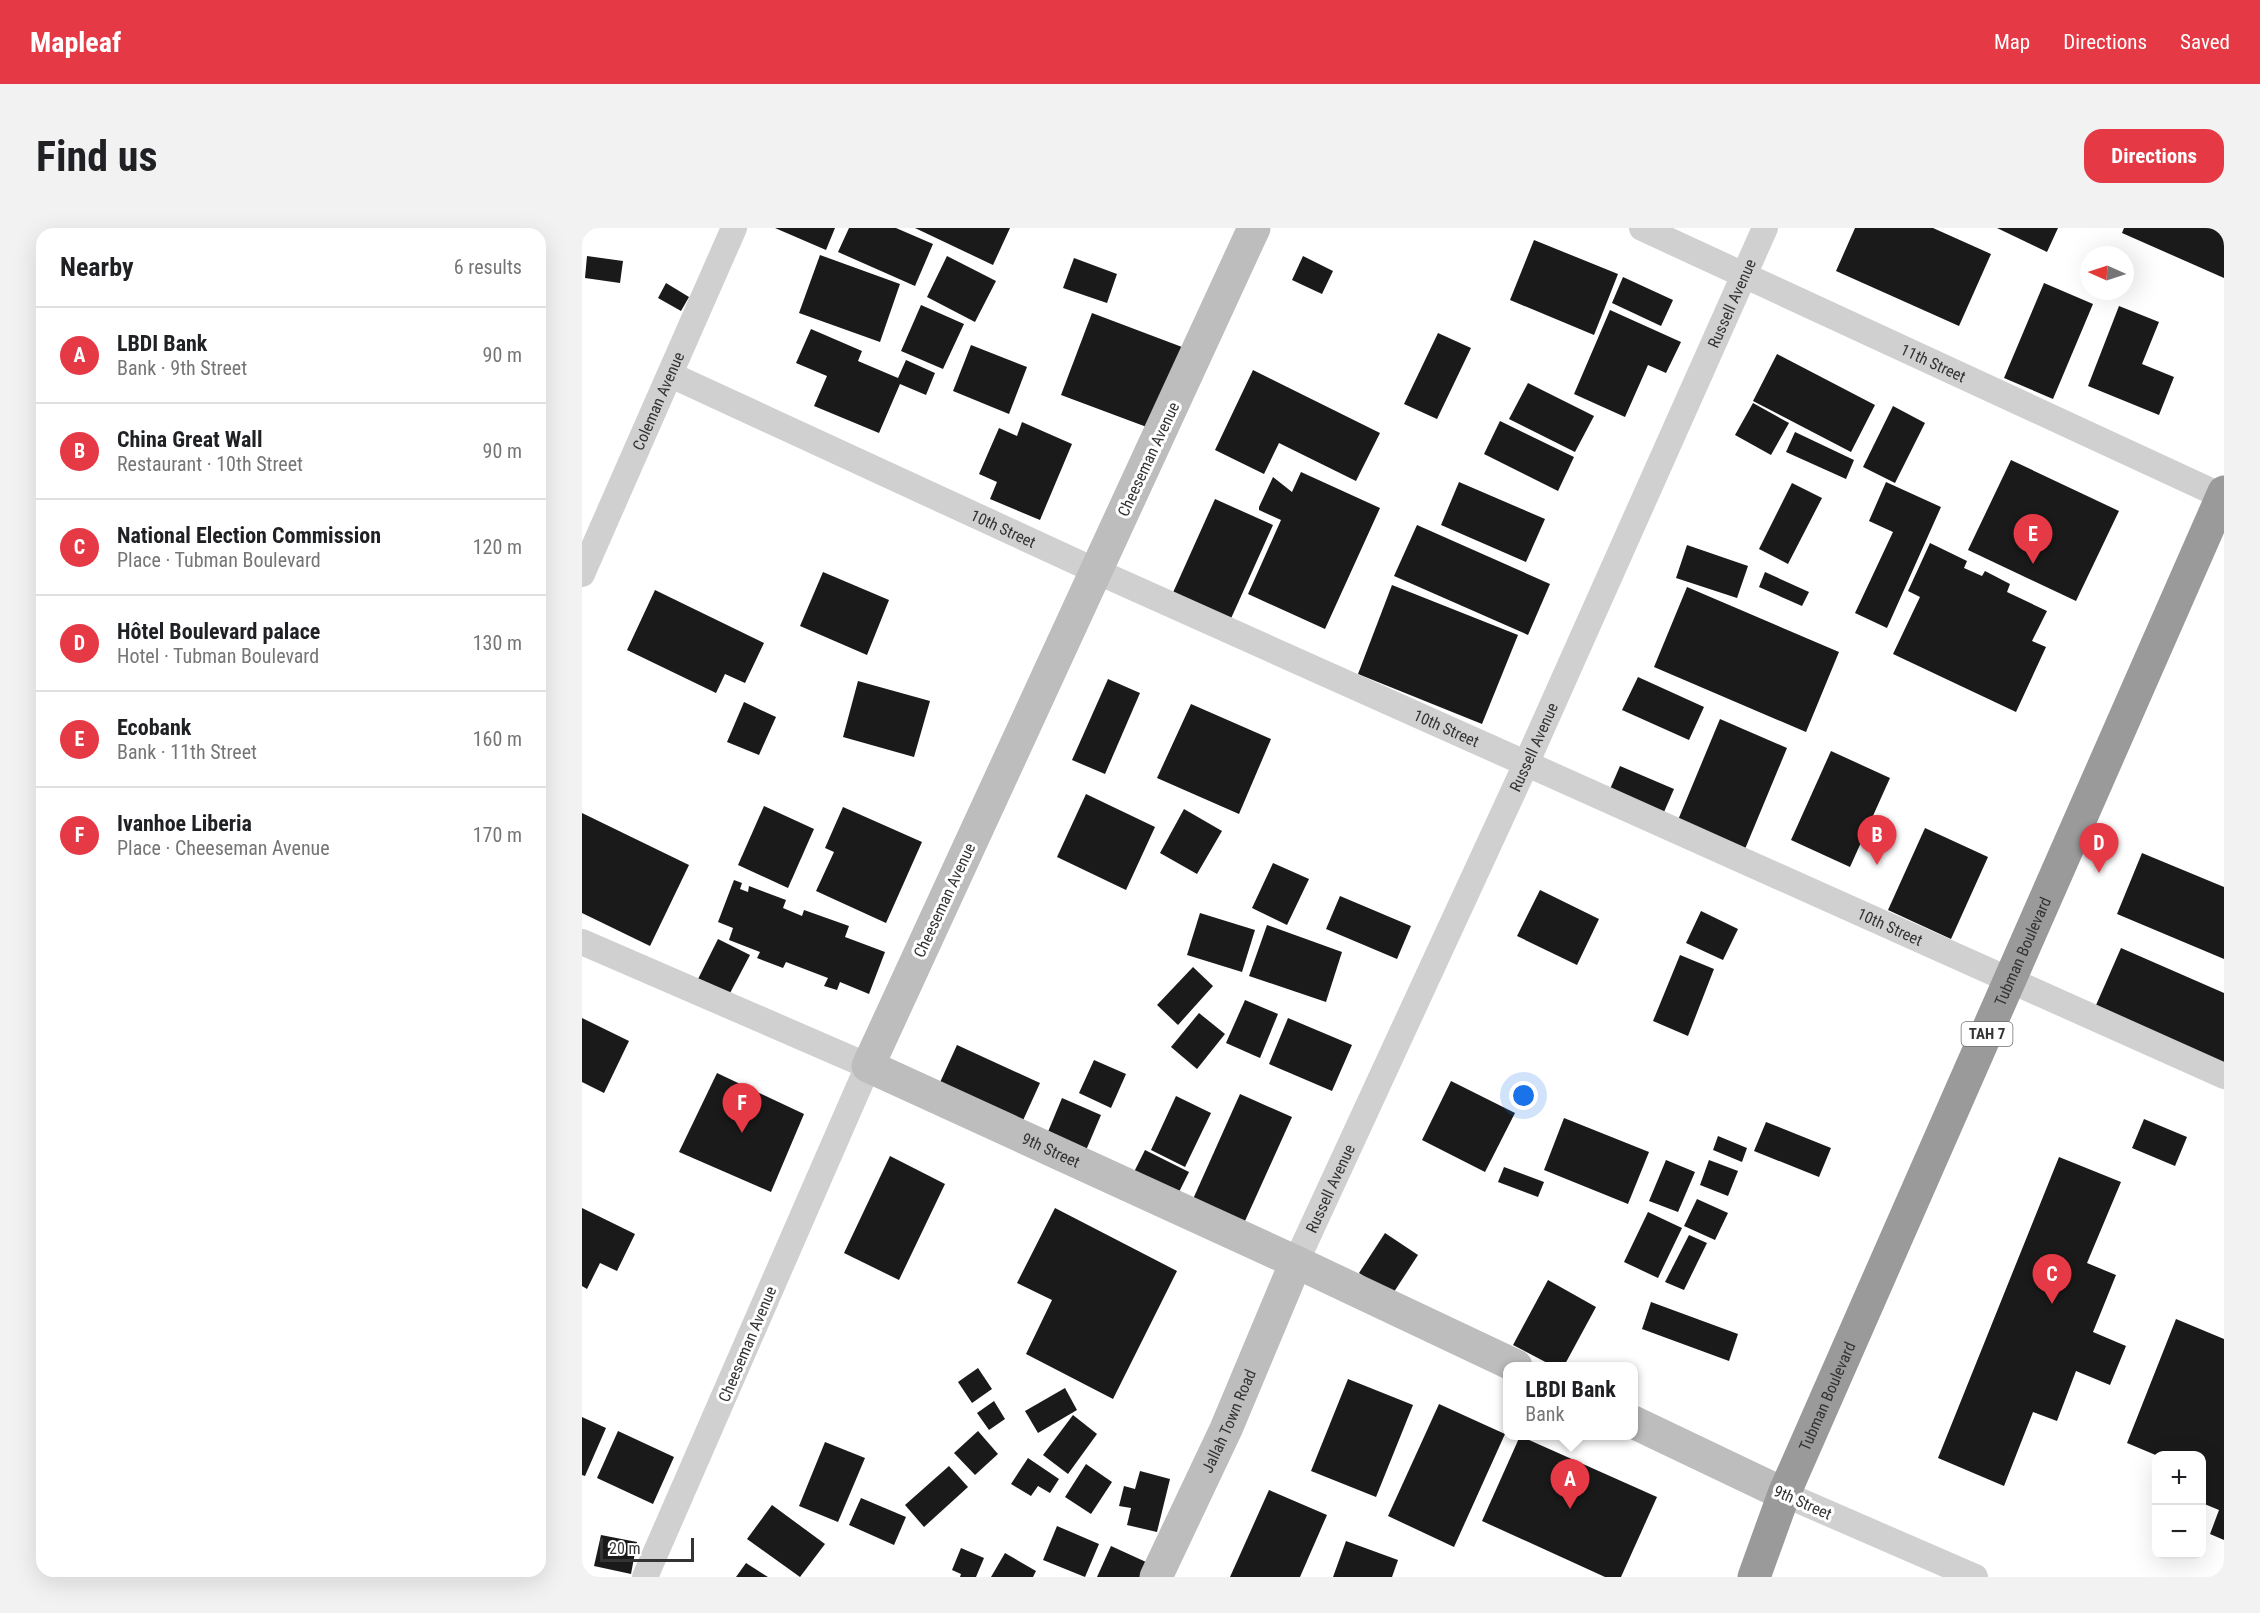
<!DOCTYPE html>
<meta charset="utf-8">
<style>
:root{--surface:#fff;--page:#f2f2f2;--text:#202124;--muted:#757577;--line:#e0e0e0;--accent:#e63946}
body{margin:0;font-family:"Roboto Condensed",sans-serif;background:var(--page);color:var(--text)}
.controls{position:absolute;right:18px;bottom:18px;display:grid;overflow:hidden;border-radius:12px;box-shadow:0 6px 24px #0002}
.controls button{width:54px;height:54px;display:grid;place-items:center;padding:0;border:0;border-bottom:2px solid var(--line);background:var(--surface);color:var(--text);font:30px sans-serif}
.compass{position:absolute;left:1498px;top:18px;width:54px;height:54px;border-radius:50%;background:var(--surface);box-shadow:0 6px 24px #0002;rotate:273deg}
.scale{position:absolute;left:18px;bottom:15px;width:94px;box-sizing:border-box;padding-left:6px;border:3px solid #333;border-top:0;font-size:16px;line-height:21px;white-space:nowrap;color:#333;-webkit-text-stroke:4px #fff;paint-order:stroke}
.you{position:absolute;left:942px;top:868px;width:21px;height:21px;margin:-15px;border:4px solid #fff;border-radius:50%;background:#1a73e8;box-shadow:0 0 0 9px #1a73e833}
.badge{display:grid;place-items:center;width:39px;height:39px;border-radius:50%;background:var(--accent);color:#fff;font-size:20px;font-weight:700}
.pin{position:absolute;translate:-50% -50px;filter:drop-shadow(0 2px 3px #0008)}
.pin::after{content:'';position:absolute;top:32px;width:21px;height:18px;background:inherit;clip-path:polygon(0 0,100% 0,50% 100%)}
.popup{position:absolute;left:921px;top:1134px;width:135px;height:78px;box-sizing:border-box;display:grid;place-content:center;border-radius:12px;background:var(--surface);filter:drop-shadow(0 2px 4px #0005);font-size:20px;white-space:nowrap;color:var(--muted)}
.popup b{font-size:22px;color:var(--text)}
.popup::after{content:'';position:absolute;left:50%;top:100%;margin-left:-12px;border:12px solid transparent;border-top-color:var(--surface)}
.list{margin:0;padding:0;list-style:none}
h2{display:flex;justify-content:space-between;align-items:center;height:78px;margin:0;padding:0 24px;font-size:26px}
h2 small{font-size:20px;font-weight:400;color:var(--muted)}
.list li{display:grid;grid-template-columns:39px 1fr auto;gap:18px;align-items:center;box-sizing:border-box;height:96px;padding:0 24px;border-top:2px solid var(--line)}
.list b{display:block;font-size:22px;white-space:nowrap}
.list p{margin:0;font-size:20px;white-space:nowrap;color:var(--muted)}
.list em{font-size:20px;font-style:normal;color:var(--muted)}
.map{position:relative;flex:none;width:1642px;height:1349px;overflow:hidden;border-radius:18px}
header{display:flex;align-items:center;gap:36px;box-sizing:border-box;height:84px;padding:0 30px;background:var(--accent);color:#fff}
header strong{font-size:28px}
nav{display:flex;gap:33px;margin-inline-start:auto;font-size:21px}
.intro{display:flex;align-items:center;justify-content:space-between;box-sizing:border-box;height:144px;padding:0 36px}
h1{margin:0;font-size:42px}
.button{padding:15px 27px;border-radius:18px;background:var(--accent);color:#fff;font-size:21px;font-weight:700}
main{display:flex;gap:36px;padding:0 36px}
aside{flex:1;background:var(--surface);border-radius:18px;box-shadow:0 6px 24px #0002}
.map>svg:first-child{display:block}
.building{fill:#1a1a1a}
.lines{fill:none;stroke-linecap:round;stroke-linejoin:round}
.street{stroke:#d0d0d0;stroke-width:26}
.secondary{stroke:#bdbdbd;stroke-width:33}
.highway{stroke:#9a9a9a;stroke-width:33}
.labels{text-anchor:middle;stroke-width:6;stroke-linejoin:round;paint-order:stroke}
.shield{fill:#fff;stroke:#707070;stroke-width:1.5}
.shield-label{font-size:15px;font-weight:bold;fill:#333}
.street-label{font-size:16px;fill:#333;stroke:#fff}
</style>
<header>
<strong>Mapleaf</strong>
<nav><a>Map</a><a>Directions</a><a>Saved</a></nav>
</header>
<div class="intro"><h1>Find us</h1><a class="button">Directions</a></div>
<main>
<aside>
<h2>Nearby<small>6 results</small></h2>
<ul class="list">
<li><span class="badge">A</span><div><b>LBDI Bank</b><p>Bank · 9th Street</p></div><em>90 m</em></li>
<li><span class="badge">B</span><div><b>China Great Wall</b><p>Restaurant · 10th Street</p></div><em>90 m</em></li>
<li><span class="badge">C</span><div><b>National Election Commission</b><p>Place · Tubman Boulevard</p></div><em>120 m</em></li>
<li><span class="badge">D</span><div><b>Hôtel Boulevard palace</b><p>Hotel · Tubman Boulevard</p></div><em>130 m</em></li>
<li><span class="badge">E</span><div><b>Ecobank</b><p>Bank · 11th Street</p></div><em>160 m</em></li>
<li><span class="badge">F</span><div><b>Ivanhoe Liberia</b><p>Place · Cheeseman Avenue</p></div><em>170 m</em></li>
</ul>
</aside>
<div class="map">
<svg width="1642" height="1349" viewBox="0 0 1642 1349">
<rect width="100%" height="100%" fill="#fff"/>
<g class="building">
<polygon points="193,0 253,0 244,22"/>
<polygon points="267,0 314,0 351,16 333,58 256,24"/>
<polygon points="333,0 428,0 411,37"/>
<polygon points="1273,0 1351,0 1409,26 1377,98 1254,43"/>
<polygon points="1415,0 1476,0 1465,24"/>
<polygon points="1542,0 1642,0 1642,50 1540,5"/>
<polygon points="952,12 1036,46 1012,107 928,72"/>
<polygon points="238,27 318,56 298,114 217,85"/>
<polygon points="5,28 41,33 38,55 3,50"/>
<polygon points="365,28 414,53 393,94 345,69"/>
<polygon points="721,28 751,43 740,66 710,52"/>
<polygon points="492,30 535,46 525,75 481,60"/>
<polygon points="1041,49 1091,72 1079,98 1030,75"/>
<polygon points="84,55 107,69 99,83 76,70"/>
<polygon points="1462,55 1511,76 1471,171 1422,150"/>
<polygon points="339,77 382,96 361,141 319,123"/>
<polygon points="1537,78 1577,94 1560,136 1592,149 1577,187 1506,158"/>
<polygon points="1028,82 1099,114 1084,145 1066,137 1043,189 992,166"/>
<polygon points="510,85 600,119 570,201 479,167"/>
<polygon points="229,101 280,123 276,133 316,150 324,132 353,145 344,167 318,156 297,205 232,178 245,148 214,135"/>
<polygon points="856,105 889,120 855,191 822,176"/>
<polygon points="389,117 445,139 427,186 371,163"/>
<polygon points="1195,126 1293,177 1269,224 1171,173"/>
<polygon points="671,142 798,205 774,253 697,215 682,246 633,222"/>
<polygon points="946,155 1012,188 993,224 927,191"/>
<polygon points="1171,175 1207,195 1189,227 1153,207"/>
<polygon points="1311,178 1343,195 1313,255 1281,239"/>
<polygon points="918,193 992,229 976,263 902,226"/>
<polygon points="440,194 490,216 458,292 408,271 415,254 397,246 417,200 435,208"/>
<polygon points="1213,204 1272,232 1264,251 1204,224"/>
<polygon points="1429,232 1537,283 1494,373 1386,322"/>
<polygon points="719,244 798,280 743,401 666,366 699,292 677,282 677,279 691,249 710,264"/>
<polygon points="877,254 963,291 944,334 859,297"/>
<polygon points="1304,254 1359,279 1305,400 1273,385 1311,304 1287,293"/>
<polygon points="1210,255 1240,270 1206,336 1177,321"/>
<polygon points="633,271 691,297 647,395 589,369"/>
<polygon points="835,297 968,356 946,407 812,348"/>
<polygon points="1348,315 1385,333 1382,340 1400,348 1403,343 1428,356 1425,364 1465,383 1450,413 1464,419 1434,484 1311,426 1338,369 1326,363"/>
<polygon points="1105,317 1166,338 1155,370 1094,350"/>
<polygon points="241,344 307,372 285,427 218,398"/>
<polygon points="1183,344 1227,364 1220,378 1177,359"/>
<polygon points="810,357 936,407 900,496 776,446"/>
<polygon points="1105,359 1257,424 1224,504 1072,439"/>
<polygon points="73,362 182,415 163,455 143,446 134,465 45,422"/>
<polygon points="1056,449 1122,479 1107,512 1040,482"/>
<polygon points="526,451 558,465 523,546 490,532"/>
<polygon points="276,453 348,473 332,529 261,509"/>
<polygon points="162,474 194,489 177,527 145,514"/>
<polygon points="609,476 689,511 657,586 575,550"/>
<polygon points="1138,491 1205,520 1163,621 1096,592"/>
<polygon points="1249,523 1308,550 1268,639 1209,612"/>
<polygon points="1038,538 1092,561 1079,591 1025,568"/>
<polygon points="504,566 573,599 544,662 475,629"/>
<polygon points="182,578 232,601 206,660 156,637"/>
<polygon points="261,579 340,614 304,695 234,663 252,624 243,620"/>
<polygon points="602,581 640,603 615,646 578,625"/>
<polygon points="0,585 107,637 68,718 0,685"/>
<polygon points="1343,600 1406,629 1369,711 1306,682"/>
<polygon points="1560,625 1642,659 1642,731 1535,686"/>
<polygon points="691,635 727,651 705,697 670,680"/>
<polygon points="152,652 160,655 158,661 166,664 167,658 204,672 201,680 220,688 222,682 267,698 263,709 303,724 287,766 258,754 255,762 242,758 246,750 204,734 201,740 175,730 178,724 147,712 151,700 136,694"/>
<polygon points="958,662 1017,691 995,737 935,708"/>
<polygon points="758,668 829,698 815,731 744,701"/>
<polygon points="1119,683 1156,701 1141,732 1104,715"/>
<polygon points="618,685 673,702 660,744 605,727"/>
<polygon points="685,697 760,724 744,774 667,748"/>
<polygon points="136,711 168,727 147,767 116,751"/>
<polygon points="1539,720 1642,765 1642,842 1511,784"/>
<polygon points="1098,727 1132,741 1106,808 1071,793"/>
<polygon points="611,739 631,758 596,797 575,777"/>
<polygon points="663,772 696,786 678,830 644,815"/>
<polygon points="617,785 643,806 615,841 589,819"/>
<polygon points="0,790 47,813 22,865 0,854"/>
<polygon points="706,790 770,817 750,863 687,836"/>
<polygon points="375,817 458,855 438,899 355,861"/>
<polygon points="512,832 544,846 529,880 497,865"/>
<polygon points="135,845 222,886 189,964 97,924"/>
<polygon points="869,853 933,885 903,944 840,912"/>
<polygon points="658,866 710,889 658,1004 607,980"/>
<polygon points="594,868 629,885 603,939 569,922"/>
<polygon points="480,870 519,887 502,927 463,911"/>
<polygon points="982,890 1067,924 1046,976 962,942"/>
<polygon points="1562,891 1605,909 1593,938 1550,920"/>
<polygon points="1184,894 1249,920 1237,949 1172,923"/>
<polygon points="1136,908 1165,920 1160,934 1131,922"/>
<polygon points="563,922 607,944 592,974 548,952"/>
<polygon points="308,928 363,956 317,1052 262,1025"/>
<polygon points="1477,929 1539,954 1505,1035 1534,1047 1511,1104 1544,1118 1528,1157 1494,1143 1475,1193 1451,1184 1422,1258 1356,1230"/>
<polygon points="1084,932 1113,944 1096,984 1067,973"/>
<polygon points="1127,932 1156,943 1146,968 1118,957"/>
<polygon points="922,939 962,954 956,969 916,954"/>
<polygon points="1115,971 1146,985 1133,1012 1102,998"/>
<polygon points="0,980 53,1006 35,1043 18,1035 5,1061 0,1058"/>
<polygon points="473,980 595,1043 531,1171 444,1126 470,1072 435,1055"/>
<polygon points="1066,984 1100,1000 1076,1050 1042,1034"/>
<polygon points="803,1005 836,1027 810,1067 777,1045"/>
<polygon points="1107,1007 1125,1015 1102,1062 1083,1054"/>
<polygon points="966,1052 1014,1079 982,1138 971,1138 931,1117"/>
<polygon points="1069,1074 1156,1106 1147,1133 1060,1101"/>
<polygon points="1594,1091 1642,1111 1642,1312 1628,1306 1637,1282 1620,1275 1620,1228 1576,1228 1545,1215"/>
<polygon points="396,1140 410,1161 390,1175 376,1154"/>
<polygon points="766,1151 831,1177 794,1269 729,1243"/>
<polygon points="483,1160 495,1182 456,1205 443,1183"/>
<polygon points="412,1173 423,1191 407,1202 395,1185"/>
<polygon points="857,1176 923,1206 872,1319 806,1288"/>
<polygon points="491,1187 515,1206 486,1246 461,1227"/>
<polygon points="0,1189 24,1200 3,1248 0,1247"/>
<polygon points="36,1203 92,1229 71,1276 15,1250"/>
<polygon points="396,1203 416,1226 393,1247 372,1225"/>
<polygon points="938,1208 1075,1269 1039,1349 1023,1349 900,1293"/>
<polygon points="243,1214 283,1230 256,1294 217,1278"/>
<polygon points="446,1230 477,1251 468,1265 456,1258 449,1268 429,1256"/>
<polygon points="504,1236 530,1254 509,1286 483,1269"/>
<polygon points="367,1238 386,1259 342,1299 323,1277"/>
<polygon points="558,1243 588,1251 575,1304 545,1297 549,1280 537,1278 542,1258 553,1261"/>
<polygon points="687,1262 745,1287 718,1349 648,1349"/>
<polygon points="279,1270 324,1289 312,1317 267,1297"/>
<polygon points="190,1277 243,1316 218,1349 165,1311"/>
<polygon points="475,1298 517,1316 503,1349 461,1332"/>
<polygon points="19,1307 55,1314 49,1346 12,1338"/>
<polygon points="764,1313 816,1332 810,1349 751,1349"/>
<polygon points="529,1318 564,1334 558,1349 515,1349"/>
<polygon points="379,1320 402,1330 394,1349 378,1349 379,1346 370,1342"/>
<polygon points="423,1325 454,1343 451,1349 409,1349"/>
<polygon points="164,1335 186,1349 154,1349"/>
</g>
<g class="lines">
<g class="street">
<path id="s1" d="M1060,0L1642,269"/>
<path id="s2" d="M89,147L514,343L1642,848"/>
<path id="s3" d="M0,346L152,0"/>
<polyline points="0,714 286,838 63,1349"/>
<path id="s4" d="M714,1034L944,536L1183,0"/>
<polyline points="1202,1266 1393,1349"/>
</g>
<g class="secondary">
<path id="s5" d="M672,0L286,838L714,1034L934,1138"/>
<polyline points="1051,1194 1202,1266"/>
<path id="s6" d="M574,1349L644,1201L714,1034"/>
</g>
<path class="highway" id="s7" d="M1172,1349L1202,1266L1642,264"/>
</g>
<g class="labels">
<rect class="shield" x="1379.5" y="794" width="51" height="24" rx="4.5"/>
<g class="shield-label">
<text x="1405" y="811">TAH 7</text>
</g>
<g class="street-label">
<text dy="6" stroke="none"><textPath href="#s4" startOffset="1053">Russell Avenue</textPath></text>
<text dy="6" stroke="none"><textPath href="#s1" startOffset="321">11th Street</textPath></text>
<text dy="6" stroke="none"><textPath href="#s3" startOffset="189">Coleman Avenue</textPath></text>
<text transform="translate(566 231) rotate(-65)" y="6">Cheeseman Avenue</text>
<text dy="6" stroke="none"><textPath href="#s2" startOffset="366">10th Street</textPath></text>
<text dy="6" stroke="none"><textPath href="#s2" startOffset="852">10th Street</textPath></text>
<text dy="6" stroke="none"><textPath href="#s4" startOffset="567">Russell Avenue</textPath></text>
<text transform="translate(362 672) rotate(-65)" y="6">Cheeseman Avenue</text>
<text dy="6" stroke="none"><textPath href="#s2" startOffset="1338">10th Street</textPath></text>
<text dy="6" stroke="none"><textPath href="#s7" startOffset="681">Tubman Boulevard</textPath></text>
<text dy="6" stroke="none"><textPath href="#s5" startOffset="1124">9th Street</textPath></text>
<text dy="6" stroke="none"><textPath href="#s4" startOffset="81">Russell Avenue</textPath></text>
<text transform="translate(165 1116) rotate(-67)" y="6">Cheeseman Avenue</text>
<text dy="6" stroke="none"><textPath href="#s7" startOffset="195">Tubman Boulevard</textPath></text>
<text dy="6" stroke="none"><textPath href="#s6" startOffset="172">Jallah Town Road</textPath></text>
<text transform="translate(1221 1274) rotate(24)" y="6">9th Street</text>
</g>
</g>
</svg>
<div class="controls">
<button>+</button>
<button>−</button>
</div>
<svg class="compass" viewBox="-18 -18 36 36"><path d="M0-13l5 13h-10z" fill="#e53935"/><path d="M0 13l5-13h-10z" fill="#757577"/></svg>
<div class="scale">20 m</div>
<div class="you"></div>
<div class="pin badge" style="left:988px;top:1281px">A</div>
<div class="popup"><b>LBDI Bank</b>Bank</div>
<div class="pin badge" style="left:1295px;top:637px">B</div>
<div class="pin badge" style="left:1470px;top:1076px">C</div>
<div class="pin badge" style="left:1517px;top:645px">D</div>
<div class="pin badge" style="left:1451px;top:336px">E</div>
<div class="pin badge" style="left:160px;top:905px">F</div>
</div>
</main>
